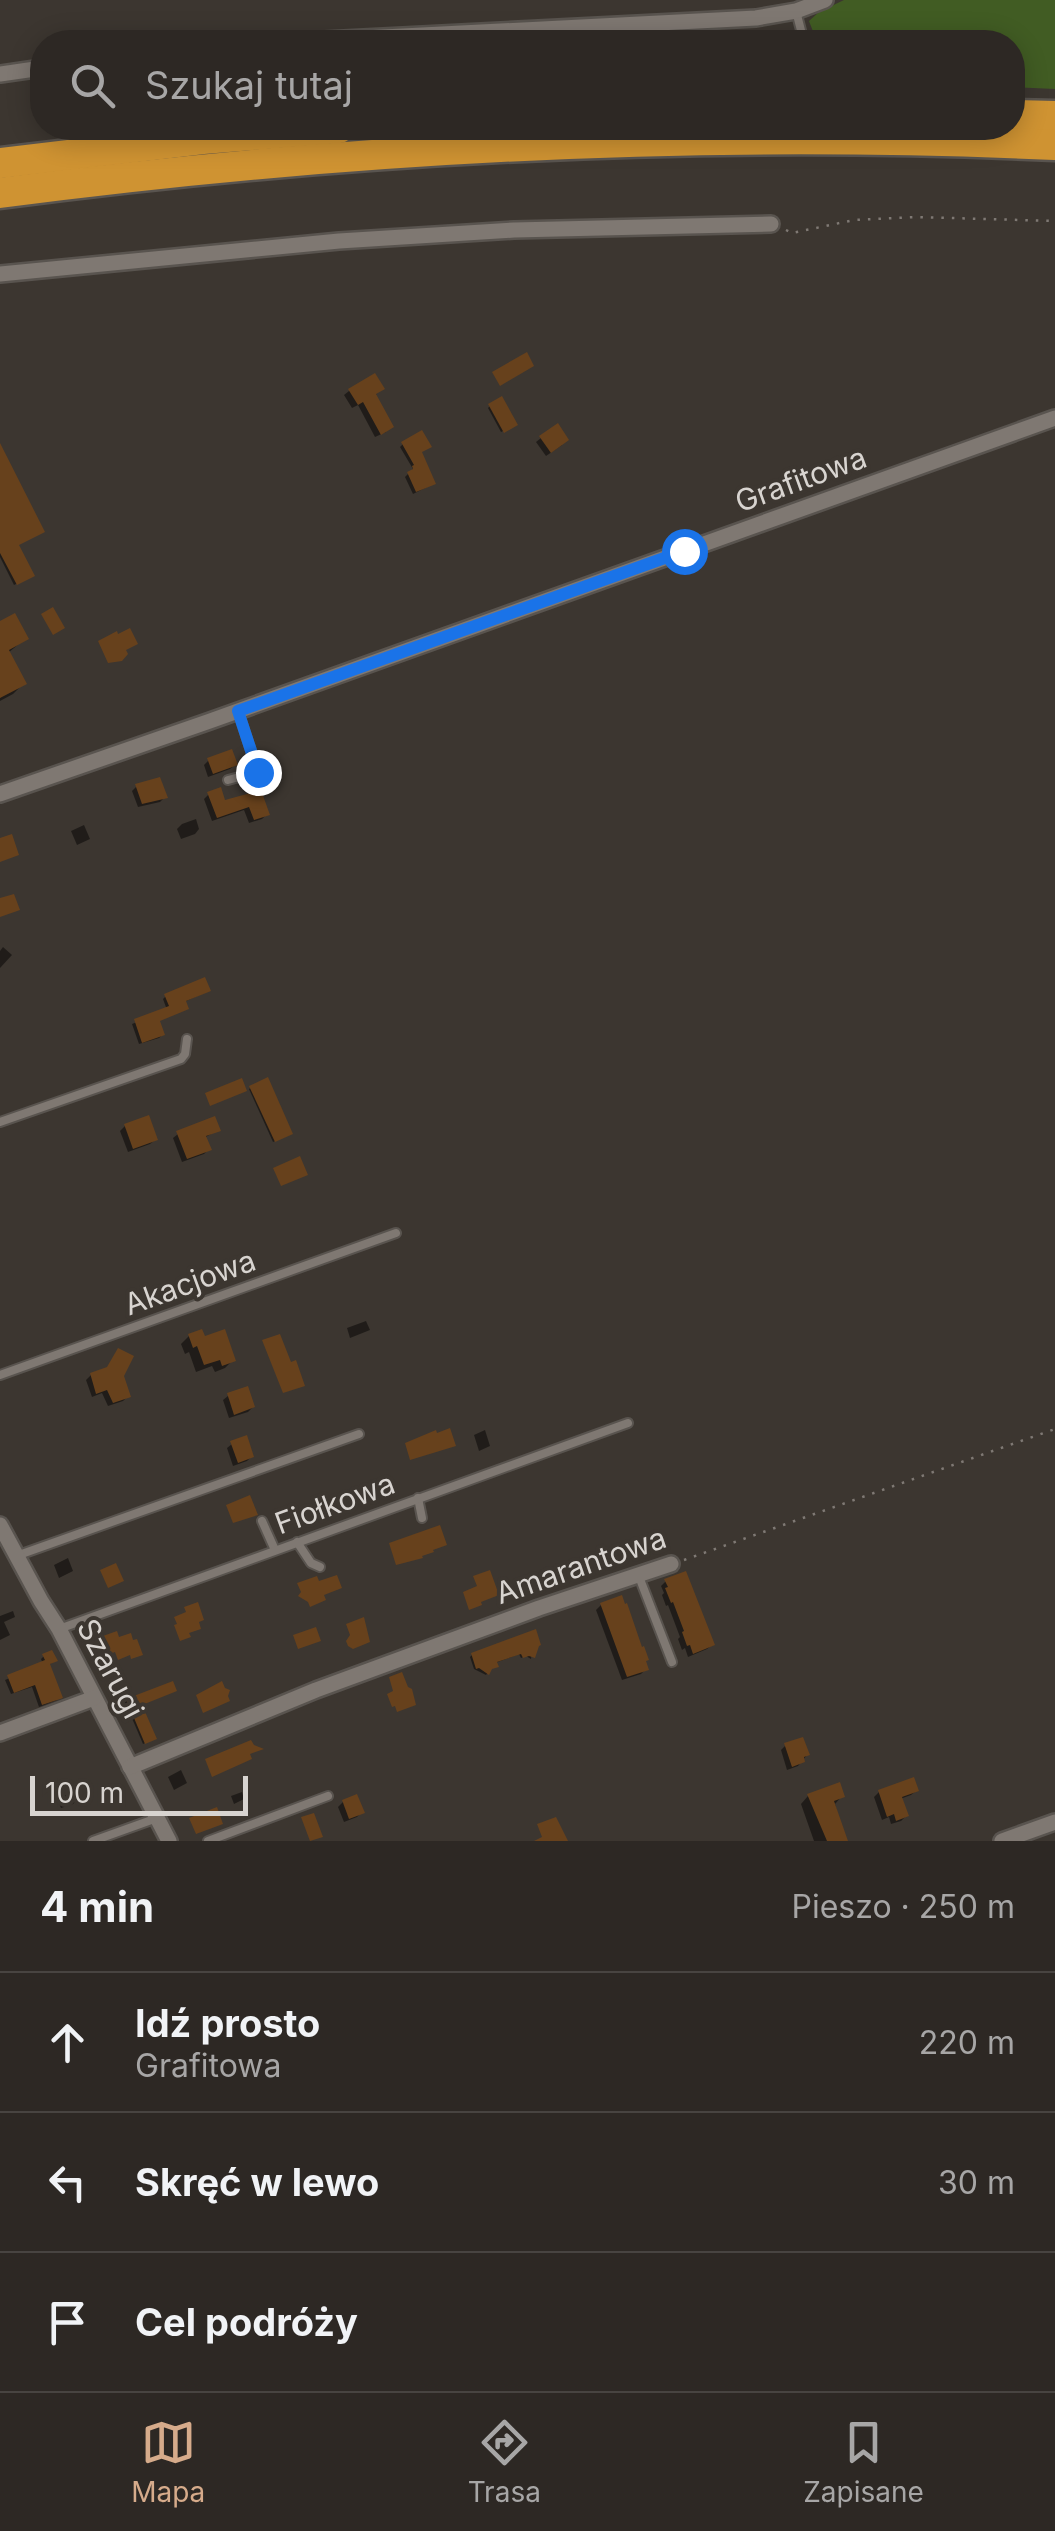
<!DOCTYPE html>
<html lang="pl">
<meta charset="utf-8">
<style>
:root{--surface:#2d2824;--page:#393431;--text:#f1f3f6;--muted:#a7a6a6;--line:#484441;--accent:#d6ab8b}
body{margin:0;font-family:Inter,sans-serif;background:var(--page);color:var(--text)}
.scale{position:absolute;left:30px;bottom:25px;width:218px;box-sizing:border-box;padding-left:10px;border:5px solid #d8d4d0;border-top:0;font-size:28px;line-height:35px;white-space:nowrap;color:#d8d4d0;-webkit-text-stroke:8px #3c3630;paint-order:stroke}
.stop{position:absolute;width:30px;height:30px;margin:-22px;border:8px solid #1a73e8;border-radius:50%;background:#fff}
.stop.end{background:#1a73e8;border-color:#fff;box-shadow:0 2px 10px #0008}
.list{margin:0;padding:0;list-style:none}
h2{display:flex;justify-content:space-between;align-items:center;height:130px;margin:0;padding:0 40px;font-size:42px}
h2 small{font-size:32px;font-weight:400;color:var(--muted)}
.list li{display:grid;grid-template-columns:65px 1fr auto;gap:30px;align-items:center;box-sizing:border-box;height:140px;padding:0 40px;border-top:2px solid var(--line)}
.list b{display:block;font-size:38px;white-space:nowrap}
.list p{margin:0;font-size:32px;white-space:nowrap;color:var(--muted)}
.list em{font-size:32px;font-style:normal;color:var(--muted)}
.icon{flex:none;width:55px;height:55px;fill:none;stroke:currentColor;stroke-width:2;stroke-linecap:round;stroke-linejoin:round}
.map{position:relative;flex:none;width:1055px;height:1841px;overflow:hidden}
.search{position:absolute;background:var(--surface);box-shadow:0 5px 25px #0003;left:30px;right:30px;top:30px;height:110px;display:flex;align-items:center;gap:25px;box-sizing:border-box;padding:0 35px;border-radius:40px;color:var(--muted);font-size:38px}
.sheet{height:550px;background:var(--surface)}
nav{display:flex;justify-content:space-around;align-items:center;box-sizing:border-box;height:140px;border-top:2px solid var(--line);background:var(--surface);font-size:28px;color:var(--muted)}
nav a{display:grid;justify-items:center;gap:5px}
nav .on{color:var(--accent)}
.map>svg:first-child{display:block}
.green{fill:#415c23}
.shadow{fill:#0007}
.building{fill:#67411c}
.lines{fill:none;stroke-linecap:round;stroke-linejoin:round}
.lane-casing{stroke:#59544f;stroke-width:12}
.street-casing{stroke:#59544f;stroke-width:20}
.highway-casing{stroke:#59544f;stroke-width:35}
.path{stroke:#7f7974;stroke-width:2.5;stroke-dasharray:2.5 8;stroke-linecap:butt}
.lane{stroke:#7f7872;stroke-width:8}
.street{stroke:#7f7872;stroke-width:15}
.highway{stroke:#cf9332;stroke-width:30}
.route{stroke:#1a73e8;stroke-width:12}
.labels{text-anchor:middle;stroke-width:8;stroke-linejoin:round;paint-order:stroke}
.street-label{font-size:30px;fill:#d8d4d0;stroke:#3c3630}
</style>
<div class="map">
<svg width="1055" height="1841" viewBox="0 0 1055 1841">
<rect width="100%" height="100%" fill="#3c3630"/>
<polygon class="green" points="844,0 1055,0 1055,89 1013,87 1012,42 817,42 809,21 819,12"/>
<g class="shadow">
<polygon points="349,391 377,394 374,395 386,432 375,437 358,405 352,408 344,395"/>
<polygon points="490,406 513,426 501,432 488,408"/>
<polygon points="541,438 562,445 546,456 536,442"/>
<polygon points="403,444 420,453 433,484 413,494 405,477 413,469 400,447"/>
<polygon points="0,448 16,545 30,577 14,585 0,557"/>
<polygon points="0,624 26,638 8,653 24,683 13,694 0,701"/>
<polygon points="209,760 235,765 230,769 208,777 204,765"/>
<polygon points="137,786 165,797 160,802 138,807 132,791"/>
<polygon points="259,793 267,814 262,819 249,823 244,810 212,821 204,799 209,794 223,803"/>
<polygon points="196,819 199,829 195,834 181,839 177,829 182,824"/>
<polygon points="84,825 90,839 77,845 71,831"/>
<polygon points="3,947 12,955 0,968 0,951"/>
<polygon points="208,991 184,1002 157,1022 162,1035 159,1038 139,1044 132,1024 167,1010 163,999 166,996"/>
<polygon points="251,1088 289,1135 273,1142 249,1089"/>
<polygon points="125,1126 155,1140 150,1144 128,1152 120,1131"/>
<polygon points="218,1130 204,1138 209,1149 204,1154 182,1162 173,1138 178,1134"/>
<polygon points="366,1321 370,1330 350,1338 347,1328"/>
<polygon points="189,1336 203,1339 233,1360 225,1368 215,1372 212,1366 196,1372 189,1352 185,1354 181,1344"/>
<polygon points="118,1351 121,1375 128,1396 123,1401 108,1406 102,1393 92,1397 86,1380 91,1375 106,1370"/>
<polygon points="228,1396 253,1407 248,1412 229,1418 223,1400"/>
<polygon points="485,1430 490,1446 479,1451 474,1435"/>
<polygon points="232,1444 251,1457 247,1461 233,1466 227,1448"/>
<polygon points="68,1558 73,1571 59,1578 54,1565"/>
<polygon points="666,1581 712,1645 707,1649 688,1657 685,1648 682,1650 678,1639 680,1637 668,1605 666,1606 662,1595 664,1593 661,1586"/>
<polygon points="601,1605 644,1662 646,1669 641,1674 622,1680 596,1610"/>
<polygon points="13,1611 15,1617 4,1622 10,1635 0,1640 0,1616"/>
<polygon points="534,1632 531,1659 526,1656 521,1658 519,1654 495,1663 486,1675 474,1669 470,1657 472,1655"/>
<polygon points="44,1656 55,1661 48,1665 57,1700 39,1707 32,1687 11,1694 5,1680 43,1664 41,1659"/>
<polygon points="127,1701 139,1705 152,1740 143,1744 125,1702"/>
<polygon points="785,1746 807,1755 798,1766 787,1770 781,1750"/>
<polygon points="181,1770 187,1783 174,1790 168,1777"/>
<polygon points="74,1790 78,1799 73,1804 61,1808 58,1800"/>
<polygon points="916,1791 911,1795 900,1799 906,1816 901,1821 891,1824 889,1817 882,1820 874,1797 879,1792"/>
<polygon points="242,1792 244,1799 234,1804 231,1796"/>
<polygon points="808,1796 842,1796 835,1804 845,1841 814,1841 801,1804"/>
<polygon points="343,1802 362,1812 357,1817 344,1822 338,1807"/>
</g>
<g class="building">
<polygon points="527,352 534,366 500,386 492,372"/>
<polygon points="375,373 385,389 376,394 394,427 381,435 363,402 358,405 348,389"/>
<polygon points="502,396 518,425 504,433 488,404"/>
<polygon points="558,423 569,440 551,453 539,436"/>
<polygon points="422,430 432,447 422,452 436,484 416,492 407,472 413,469 412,466 414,465 401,442"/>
<polygon points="0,443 45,532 19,545 35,576 17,585 0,553"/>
<polygon points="53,607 65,628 53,635 41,614"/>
<polygon points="15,613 29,639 9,650 27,684 0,698 0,621"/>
<polygon points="130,628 138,644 126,650 128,654 122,661 108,663 98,641 117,631 118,634"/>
<polygon points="232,749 238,765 213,774 207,758"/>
<polygon points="160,777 168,798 142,804 135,784"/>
<polygon points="221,787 225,800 261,790 270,815 254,820 249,807 217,818 207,792"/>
<polygon points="12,834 19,855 0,862 0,838"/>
<polygon points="14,894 20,910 0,917 0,898"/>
<polygon points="205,977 211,991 186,1001 189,1009 160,1021 165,1035 142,1043 134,1019 169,1006 164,994"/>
<polygon points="268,1077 293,1134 275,1142 249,1086"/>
<polygon points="242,1078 247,1091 210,1106 205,1093"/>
<polygon points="149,1115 158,1140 133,1149 124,1124"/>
<polygon points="215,1116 221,1131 206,1136 212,1150 187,1159 176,1131"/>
<polygon points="300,1156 308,1175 281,1186 273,1168"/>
<polygon points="202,1329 205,1336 225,1329 236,1361 222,1366 220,1360 204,1365 197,1346 193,1348 188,1334"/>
<polygon points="280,1334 291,1362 296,1360 305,1386 283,1393 262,1340"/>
<polygon points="118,1348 134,1356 124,1376 131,1397 113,1403 107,1390 96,1394 90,1373 107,1367"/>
<polygon points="248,1386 255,1407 234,1415 227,1393"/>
<polygon points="450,1428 456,1446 410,1460 405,1443 436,1430 437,1433"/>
<polygon points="247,1435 254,1457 238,1463 230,1441"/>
<polygon points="250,1495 258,1515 233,1523 226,1505"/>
<polygon points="440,1525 447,1545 433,1550 434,1552 422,1556 423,1558 396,1565 389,1543"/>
<polygon points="116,1563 124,1581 108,1588 100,1570"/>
<polygon points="490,1570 499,1595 481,1602 482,1605 469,1610 463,1592 477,1586 473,1576"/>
<polygon points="686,1571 715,1645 693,1654 690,1645 687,1646 682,1632 684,1631 673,1602 671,1603 665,1588 668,1587 664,1579"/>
<polygon points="337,1575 342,1588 324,1595 326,1600 310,1607 308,1602 298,1596 301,1592 297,1583 317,1576 319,1581"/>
<polygon points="622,1595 625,1604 627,1603 642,1647 644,1646 649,1660 646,1661 649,1670 627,1677 600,1603"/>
<polygon points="198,1602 204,1620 199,1622 201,1629 189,1633 191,1637 180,1641 174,1625 177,1624 174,1617 186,1612 184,1607"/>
<polygon points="364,1617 370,1642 353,1649 348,1646 346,1641 350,1635 346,1624"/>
<polygon points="316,1627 321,1641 298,1649 293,1635"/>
<polygon points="536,1629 541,1645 539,1646 535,1658 529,1656 523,1658 521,1654 497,1662 499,1667 492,1669 489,1675 479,1668 476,1669 471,1653"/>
<polygon points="117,1631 119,1637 131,1633 133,1640 137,1639 143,1655 131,1659 130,1655 118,1660 115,1652 110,1654 103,1636"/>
<polygon points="52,1650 58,1661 50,1664 63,1698 42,1705 35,1685 14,1693 7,1675 45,1660 42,1654"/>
<polygon points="402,1672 408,1687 412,1689 416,1705 397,1712 395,1706 392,1707 387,1694 393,1691 389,1677"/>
<polygon points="173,1681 177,1691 142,1705 157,1739 145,1744 126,1699"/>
<polygon points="222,1681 225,1688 230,1690 228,1696 230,1701 203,1713 196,1695"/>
<polygon points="803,1737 810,1755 804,1757 805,1762 792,1767 784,1743"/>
<polygon points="251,1740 254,1745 264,1749 250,1754 252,1759 212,1777 205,1759"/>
<polygon points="914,1777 919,1791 902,1797 909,1816 896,1821 894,1814 887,1817 878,1790"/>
<polygon points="840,1782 845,1797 834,1801 848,1841 827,1841 807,1794"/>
<polygon points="357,1794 365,1813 349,1819 342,1800"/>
<polygon points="217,1807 223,1824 196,1834 189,1818"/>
<polygon points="314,1813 323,1837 310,1841 301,1817"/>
<polygon points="556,1817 568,1841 534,1841 542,1837 537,1824"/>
</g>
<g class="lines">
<g class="lane-casing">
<g id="lane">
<polyline points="796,11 804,42"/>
<polyline points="473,128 473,143"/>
<polyline points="228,780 258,772 238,711"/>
<polyline points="0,1122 181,1059 185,1054 187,1039"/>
<polyline points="0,1375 396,1233"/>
<polyline points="418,1498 422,1518"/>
<polyline points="262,1521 275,1550"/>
<polyline points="297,1542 311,1563 320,1567"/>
<polyline points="16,1556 359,1434"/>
<polyline points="638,1574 672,1662"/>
<polyline points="59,1629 628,1423"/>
<polyline points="93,1841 157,1818"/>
<polyline points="208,1841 328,1796"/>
</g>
</g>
<g class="street-casing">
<g id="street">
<polyline points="285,42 756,18 796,11 825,0"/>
<polyline points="0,74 42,68"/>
<polyline points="0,274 339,241 514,230 771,224"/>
<polyline points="0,794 210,721 1055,418"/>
<polyline points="0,1525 41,1601 59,1629 169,1841"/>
<polyline points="0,1733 94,1698"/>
<polyline points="130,1767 316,1690 539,1608 671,1564"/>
<polyline points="1002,1841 1055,1822"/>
</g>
</g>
<g class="highway-casing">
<g id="highway">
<polyline points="1012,115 1055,116"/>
<polyline points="0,163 203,139 339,128"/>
<path d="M0,193C350,147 702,129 1055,145"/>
</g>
</g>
<g class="path">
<polyline points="786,230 792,233 854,220 916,217 1055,221"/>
<polyline points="684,1560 1055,1429"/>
</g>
<use href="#lane" class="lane"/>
<use href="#street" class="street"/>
<use href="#highway" class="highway"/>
</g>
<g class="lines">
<polyline class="route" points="258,772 238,711 684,551"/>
</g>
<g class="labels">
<g class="street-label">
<text transform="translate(801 480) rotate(-20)" y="10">Grafitowa</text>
<text transform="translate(190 1283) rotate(-20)" y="10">Akacjowa</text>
<text transform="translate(335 1504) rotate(-20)" y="10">Fiołkowa</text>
<text transform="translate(581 1566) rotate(-19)" y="10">Amarantowa</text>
<text transform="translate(110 1669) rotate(62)" y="10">Szarugi</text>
</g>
</g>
</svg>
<div class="scale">100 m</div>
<div class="stop" style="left:684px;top:551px"></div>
<div class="stop end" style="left:258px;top:772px"></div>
<div class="search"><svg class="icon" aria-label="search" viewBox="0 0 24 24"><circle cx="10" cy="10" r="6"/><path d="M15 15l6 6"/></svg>Szukaj tutaj</div>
</div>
<section class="sheet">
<h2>4 min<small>Pieszo · 250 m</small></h2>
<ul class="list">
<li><svg class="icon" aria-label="ahead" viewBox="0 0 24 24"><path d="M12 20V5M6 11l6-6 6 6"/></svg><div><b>Idź prosto</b><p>Grafitowa</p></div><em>220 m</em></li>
<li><svg class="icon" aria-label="left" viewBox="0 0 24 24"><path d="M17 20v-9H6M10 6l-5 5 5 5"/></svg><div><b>Skręć w lewo</b></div><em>30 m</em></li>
<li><svg class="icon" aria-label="arrive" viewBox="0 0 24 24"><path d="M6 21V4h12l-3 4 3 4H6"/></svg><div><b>Cel podróży</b></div></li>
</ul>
</section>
<nav>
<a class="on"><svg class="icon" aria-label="map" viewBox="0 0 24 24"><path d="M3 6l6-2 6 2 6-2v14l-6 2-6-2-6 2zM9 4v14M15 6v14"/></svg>Mapa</a>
<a><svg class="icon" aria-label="directions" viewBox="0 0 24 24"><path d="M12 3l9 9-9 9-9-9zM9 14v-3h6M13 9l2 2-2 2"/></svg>Trasa</a>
<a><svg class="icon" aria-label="saved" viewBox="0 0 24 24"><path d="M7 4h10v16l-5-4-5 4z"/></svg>Zapisane</a>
</nav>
